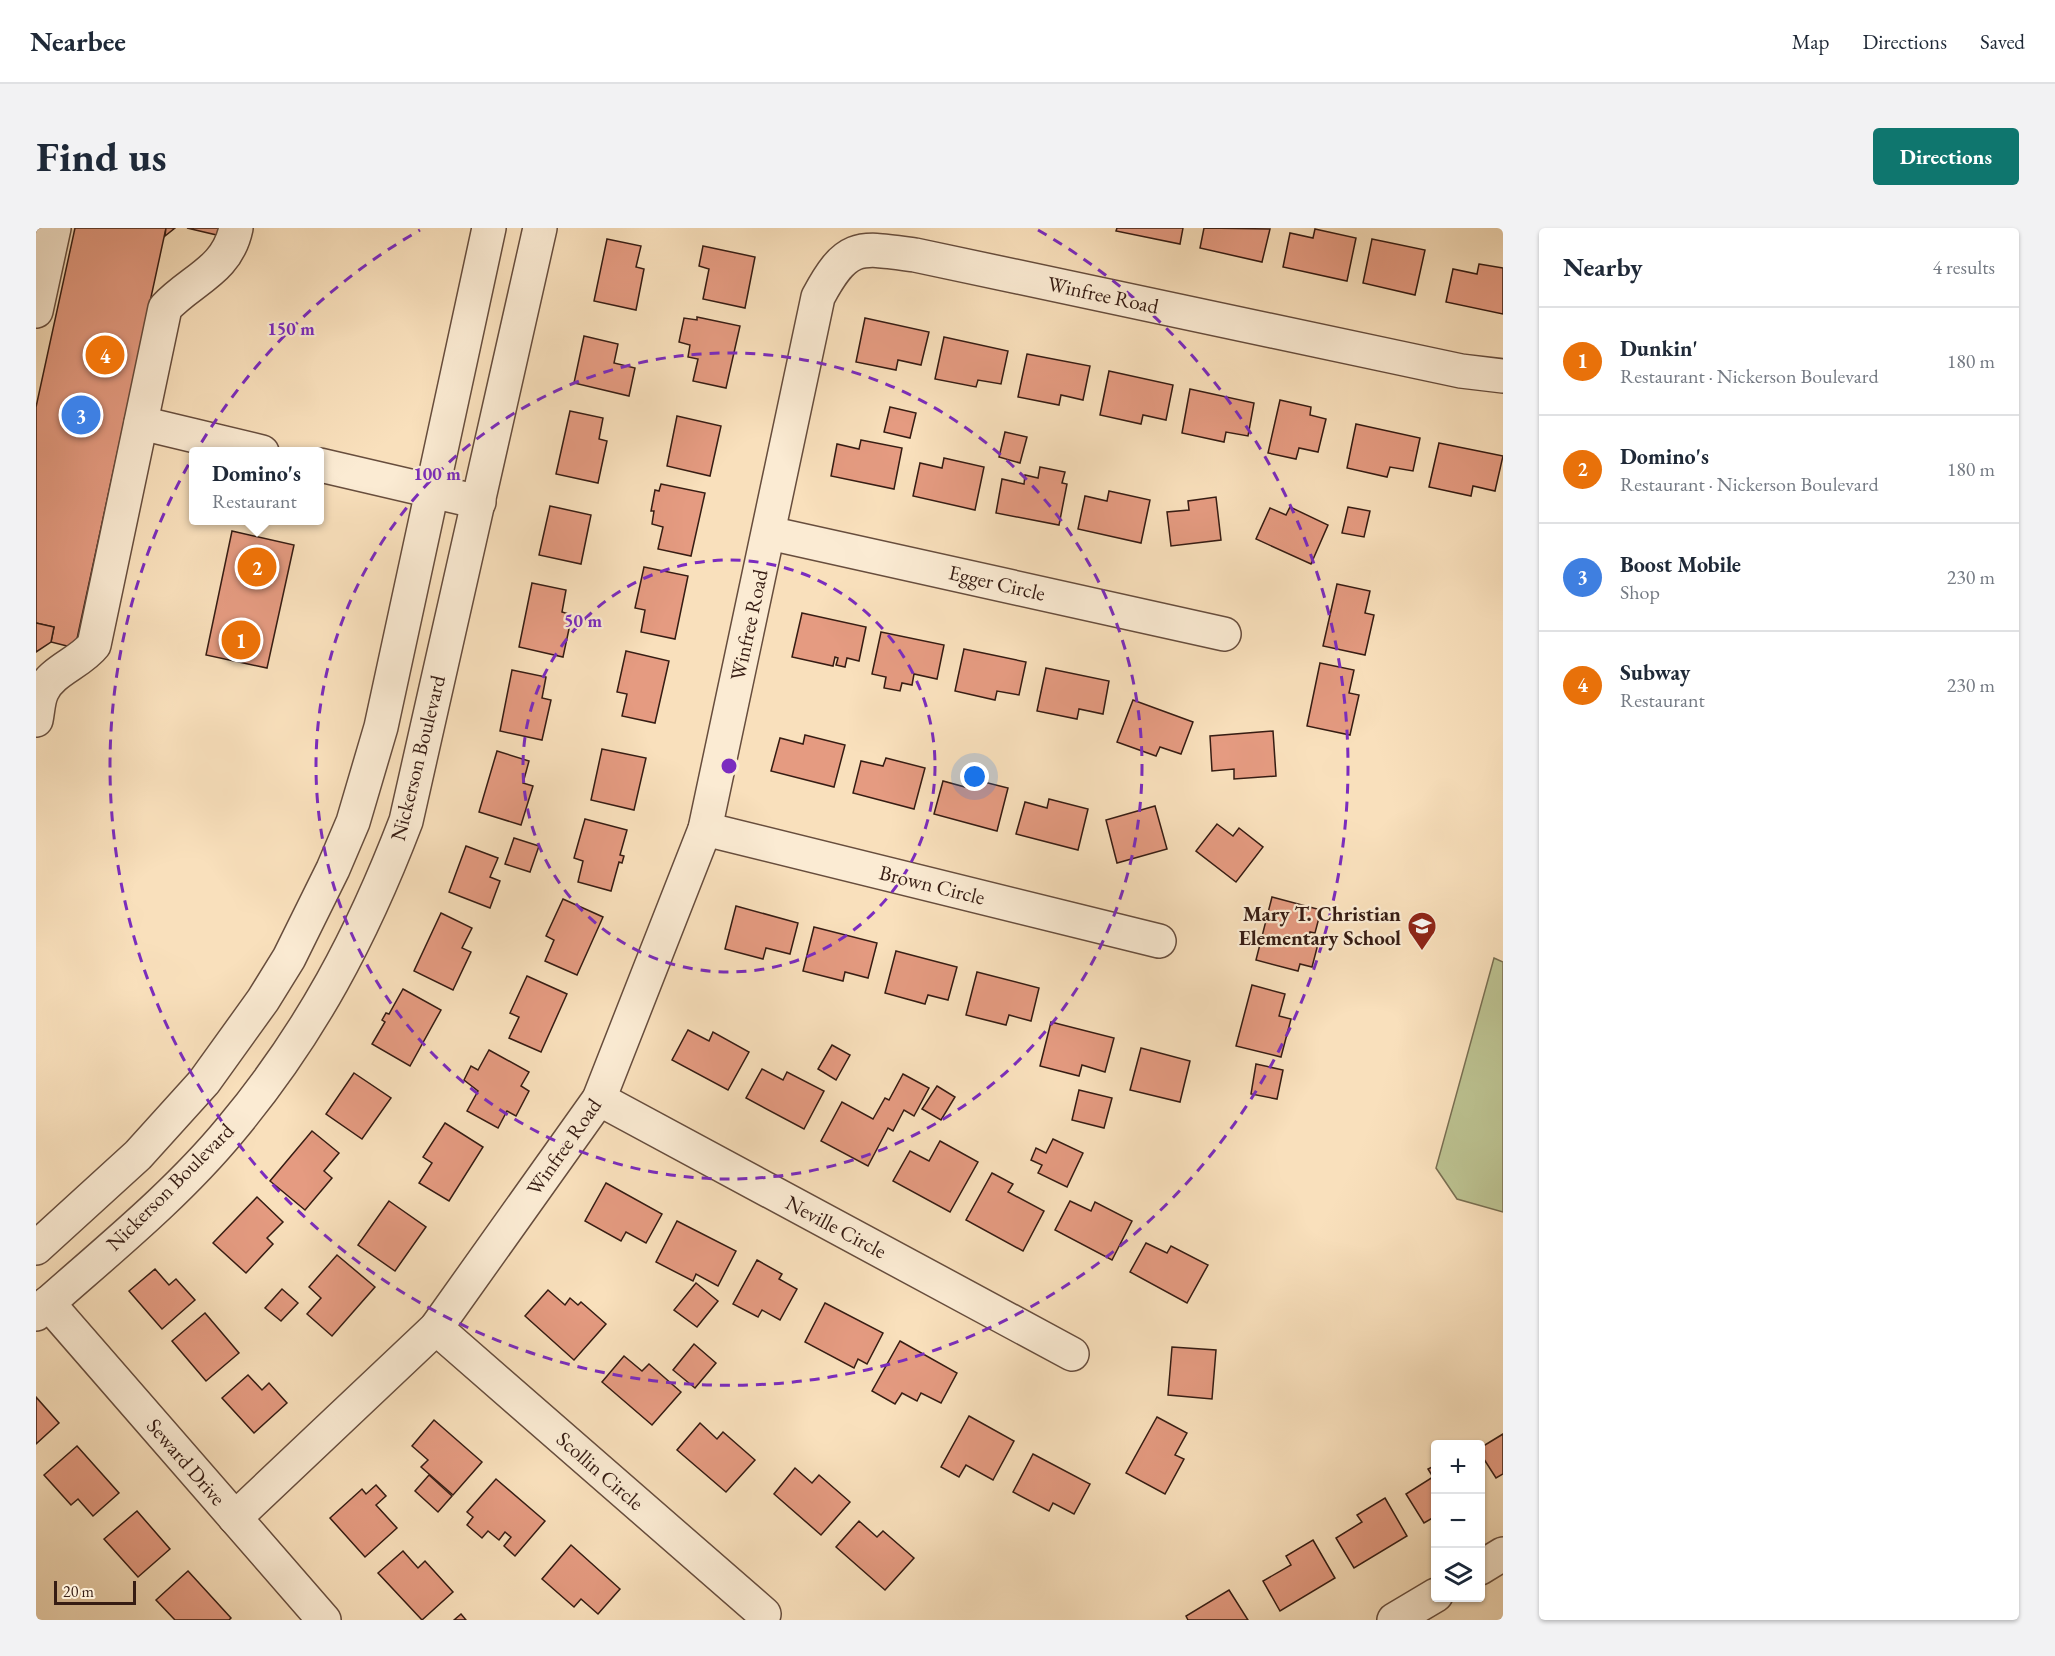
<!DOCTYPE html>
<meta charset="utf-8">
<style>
:root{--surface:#fff;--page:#f2f2f3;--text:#1f2937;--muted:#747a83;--line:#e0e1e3;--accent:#0f766e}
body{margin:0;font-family:"EB Garamond",serif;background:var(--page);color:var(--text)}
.controls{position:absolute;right:18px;bottom:18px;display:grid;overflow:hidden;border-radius:6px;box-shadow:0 2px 4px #0004}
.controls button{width:54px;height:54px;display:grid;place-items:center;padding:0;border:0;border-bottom:2px solid var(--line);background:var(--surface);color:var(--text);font:30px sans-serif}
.scale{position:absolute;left:18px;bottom:15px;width:82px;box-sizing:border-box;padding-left:6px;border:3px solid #361c13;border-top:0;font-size:16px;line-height:21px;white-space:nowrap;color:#361c13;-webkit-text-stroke:4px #fbebd3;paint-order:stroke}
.you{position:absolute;left:939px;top:549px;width:21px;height:21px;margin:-15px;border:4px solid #fff;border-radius:50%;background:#1a73e8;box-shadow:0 0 0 9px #1a73e833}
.badge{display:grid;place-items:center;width:39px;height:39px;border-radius:50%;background:var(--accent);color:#fff;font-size:20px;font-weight:700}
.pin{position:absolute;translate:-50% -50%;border:3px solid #fff;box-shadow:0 2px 6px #0006}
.popup{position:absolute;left:153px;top:219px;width:135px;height:78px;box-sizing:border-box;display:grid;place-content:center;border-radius:6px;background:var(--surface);filter:drop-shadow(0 2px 4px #0005);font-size:20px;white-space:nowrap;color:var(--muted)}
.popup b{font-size:22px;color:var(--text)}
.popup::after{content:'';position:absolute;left:50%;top:100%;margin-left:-12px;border:12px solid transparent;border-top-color:var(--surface)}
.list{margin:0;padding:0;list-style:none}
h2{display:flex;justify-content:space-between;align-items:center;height:78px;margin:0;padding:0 24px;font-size:26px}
h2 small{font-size:20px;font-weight:400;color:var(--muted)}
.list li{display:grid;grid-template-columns:39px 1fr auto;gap:18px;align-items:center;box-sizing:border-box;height:108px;padding:0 24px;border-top:2px solid var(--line)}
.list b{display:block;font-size:22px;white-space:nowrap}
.list p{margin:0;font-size:20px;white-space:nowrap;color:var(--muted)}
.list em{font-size:20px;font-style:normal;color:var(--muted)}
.icon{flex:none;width:33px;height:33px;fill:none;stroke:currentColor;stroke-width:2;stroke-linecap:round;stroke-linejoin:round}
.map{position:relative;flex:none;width:1467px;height:1392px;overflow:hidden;border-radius:6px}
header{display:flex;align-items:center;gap:36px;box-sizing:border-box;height:84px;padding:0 30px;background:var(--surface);border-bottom:2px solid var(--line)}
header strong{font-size:28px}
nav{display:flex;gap:33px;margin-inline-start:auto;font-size:21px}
.intro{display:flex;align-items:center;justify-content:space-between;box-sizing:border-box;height:144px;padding:0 36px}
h1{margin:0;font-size:42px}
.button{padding:15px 27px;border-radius:6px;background:var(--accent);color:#fff;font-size:21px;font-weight:700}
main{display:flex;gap:36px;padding:0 36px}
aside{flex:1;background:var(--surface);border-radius:6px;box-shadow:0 2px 4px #0004}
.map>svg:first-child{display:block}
.green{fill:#bcc291;stroke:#796f52;stroke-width:1.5}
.building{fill:#e59b81;stroke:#361c13;stroke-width:1.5}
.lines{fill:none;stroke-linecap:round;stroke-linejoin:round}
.minor-casing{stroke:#674d3d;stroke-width:36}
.minor{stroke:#fbebd3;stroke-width:33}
.ring{fill:none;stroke:#7b2cbf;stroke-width:3;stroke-dasharray:10 8}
.labels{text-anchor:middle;stroke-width:4.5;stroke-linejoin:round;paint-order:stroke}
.street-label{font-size:21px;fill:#361c13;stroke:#fbebd3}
.poi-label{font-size:21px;font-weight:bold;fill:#361c13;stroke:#fbebd3;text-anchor:end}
.centre{fill:#7b2cbf;stroke:#fbebd3;stroke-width:3}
.ring-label{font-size:18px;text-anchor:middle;font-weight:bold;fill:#7b2cbf;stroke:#fbebd3;stroke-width:4.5;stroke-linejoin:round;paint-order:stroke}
</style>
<header>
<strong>Nearbee</strong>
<nav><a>Map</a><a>Directions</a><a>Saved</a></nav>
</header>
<div class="intro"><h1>Find us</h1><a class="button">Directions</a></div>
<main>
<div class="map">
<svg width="1467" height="1392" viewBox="0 0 1467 1392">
<rect width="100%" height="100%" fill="#f9e0bc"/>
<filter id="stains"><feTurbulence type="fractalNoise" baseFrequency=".00333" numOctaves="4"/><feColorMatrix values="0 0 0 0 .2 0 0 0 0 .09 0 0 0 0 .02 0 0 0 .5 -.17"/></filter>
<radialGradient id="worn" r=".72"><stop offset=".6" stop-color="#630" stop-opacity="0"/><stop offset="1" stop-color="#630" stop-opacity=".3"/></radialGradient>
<polygon class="green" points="1458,730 1467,734 1467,984 1421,971 1400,940"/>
<g class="building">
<polygon points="39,0 130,0 39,420 15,414 18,399 0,395 0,179"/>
<polygon points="130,0 139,0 129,8"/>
<polygon points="151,0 187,0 185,8"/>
<polygon points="1081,0 1147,0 1144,16 1080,3"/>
<polygon points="1168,0 1234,1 1226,34 1164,20"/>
<polygon points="1279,1 1320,10 1311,53 1247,39 1254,5 1277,10"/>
<polygon points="571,11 605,18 600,39 608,41 600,82 558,73"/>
<polygon points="1336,11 1389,22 1379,67 1327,55"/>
<polygon points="667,18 719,29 709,80 667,71 673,41 663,38"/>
<polygon points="1443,36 1467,40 1467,86 1410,74 1417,41 1441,46"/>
<polygon points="661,89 704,98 690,160 657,153 662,131 652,129 654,117 643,114 648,90 661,92"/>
<polygon points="829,90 893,104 885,137 862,132 860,142 820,134"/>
<polygon points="548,108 582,116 578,135 599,140 593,168 538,155"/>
<polygon points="908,109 972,123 965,156 942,152 940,159 899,151"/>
<polygon points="991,126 1054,138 1047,172 1025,167 1023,177 982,169"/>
<polygon points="1073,143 1137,157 1130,192 1107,187 1105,196 1064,187"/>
<polygon points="1154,161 1218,175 1212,208 1190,204 1188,214 1146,205"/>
<polygon points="1244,172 1275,179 1274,187 1290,191 1282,224 1263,220 1260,231 1232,225"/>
<polygon points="854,179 880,185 874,210 848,204"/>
<polygon points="534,183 567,190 563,211 571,213 562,255 520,246"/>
<polygon points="641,188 685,198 674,248 631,238"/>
<polygon points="1320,196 1384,210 1377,243 1354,239 1351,249 1311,240"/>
<polygon points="969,204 991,209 984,235 963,229"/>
<polygon points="825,212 866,220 858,261 795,248 801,216 823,221"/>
<polygon points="1403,215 1467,228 1459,263 1437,258 1435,268 1393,259"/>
<polygon points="908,230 948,239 939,282 877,268 884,235 906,240"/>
<polygon points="1004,239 1029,244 1026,255 1031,256 1023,297 960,285 966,251 988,256 989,247 1002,250"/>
<polygon points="625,256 669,265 655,328 622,321 627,299 616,296 618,283 615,283 619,262 623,263"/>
<polygon points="1073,263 1114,272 1105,315 1042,301 1049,268 1071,273"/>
<polygon points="1180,269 1185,312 1135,318 1131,284 1153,282 1152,273"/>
<polygon points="514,278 555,287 545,336 503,327"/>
<polygon points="1254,279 1292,297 1275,336 1220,311 1234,280 1250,287"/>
<polygon points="1312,279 1334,283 1328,309 1306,305"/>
<polygon points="196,303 258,317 231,440 170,427"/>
<polygon points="608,339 652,348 639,411 605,404 609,382 599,380"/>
<polygon points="496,355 530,362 526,384 536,387 527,429 483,419"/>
<polygon points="1301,356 1334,363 1329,385 1338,387 1329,427 1287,418"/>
<polygon points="766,385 830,399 823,433 811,430 809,439 800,437 802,430 799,429 797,438 756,429"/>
<polygon points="0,395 18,399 15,414 0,424"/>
<polygon points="845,404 908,417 901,451 878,446 876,457 866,455 864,463 848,460 850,449 836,446"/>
<polygon points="928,421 990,434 983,467 961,463 959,472 919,463"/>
<polygon points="590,423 633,433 619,495 586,488 591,466 581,464"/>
<polygon points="1284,435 1318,442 1313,465 1323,467 1314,507 1271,498"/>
<polygon points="1010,440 1073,453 1067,486 1043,481 1041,491 1001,483"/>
<polygon points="476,442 510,449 506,470 515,472 506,512 464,503"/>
<polygon points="1097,472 1157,494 1145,526 1124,519 1120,528 1081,514"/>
<polygon points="1237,503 1240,548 1198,551 1198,541 1176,543 1174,508"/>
<polygon points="769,507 809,517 798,559 735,543 744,510 767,516"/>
<polygon points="566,521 610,530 598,582 555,572"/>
<polygon points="461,523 493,533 487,555 497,558 485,597 443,584"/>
<polygon points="850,530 889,540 878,581 817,565 825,533 847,538"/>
<polygon points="932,550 972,560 961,603 898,586 907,553 929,559"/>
<polygon points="1013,571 1052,581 1042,622 980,606 989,574 1011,580"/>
<polygon points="1119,578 1131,621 1081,635 1070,592"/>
<polygon points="549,591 591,602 584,627 588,628 586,635 583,634 575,663 542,654 547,633 538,630"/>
<polygon points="1181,596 1197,608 1203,600 1227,619 1200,654 1160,623"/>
<polygon points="478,610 503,618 494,644 469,636"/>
<polygon points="430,618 462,630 454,649 464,653 454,680 413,664"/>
<polygon points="1236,669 1285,682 1279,705 1274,704 1272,713 1282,716 1276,739 1264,736 1262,743 1220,732"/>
<polygon points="527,671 567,689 541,747 509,733 518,712 510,708"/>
<polygon points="700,678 762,695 754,726 730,720 727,731 689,721"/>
<polygon points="405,685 436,700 426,720 435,724 417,762 378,743"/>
<polygon points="778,699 841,715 832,750 809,744 807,753 767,743"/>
<polygon points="860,723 921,739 912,772 892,767 889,776 849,765"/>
<polygon points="941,744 1003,760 995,793 973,787 970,797 930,787"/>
<polygon points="491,748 531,766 505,824 473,810 483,789 474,785"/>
<polygon points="1216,757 1249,766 1243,788 1255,791 1245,829 1200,818"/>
<polygon points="367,761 405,782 374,838 336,816 349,794 346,792 350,785 353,786"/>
<polygon points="1015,794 1078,810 1069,844 1046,837 1043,848 1004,838"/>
<polygon points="652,802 673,813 677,804 713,824 692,862 636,832"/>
<polygon points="796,817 814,827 800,852 782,841"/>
<polygon points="1105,820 1154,833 1144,874 1094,862"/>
<polygon points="453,822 493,844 485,858 493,863 480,888 471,883 462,900 431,883 442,863 428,852 435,838 442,842"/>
<polygon points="1220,836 1247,842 1241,871 1215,866"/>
<polygon points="726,841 747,852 751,844 788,863 768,901 710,870"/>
<polygon points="318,845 355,870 326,911 290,886"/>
<polygon points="867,846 893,860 878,888 868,882 857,903 852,900 832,938 785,913 806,874 837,891 849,870 853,872"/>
<polygon points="901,858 919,869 905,892 886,881"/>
<polygon points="1043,862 1076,870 1068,900 1036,892"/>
<polygon points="409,895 447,919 413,973 383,955 396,935 387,929"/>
<polygon points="276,903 303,925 288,943 296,950 269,982 234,953"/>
<polygon points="1017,911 1047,925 1031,959 1002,945 1006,937 995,932 1000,920 1010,925"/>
<polygon points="904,913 942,934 914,984 857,953 874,923 893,933"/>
<polygon points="956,945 977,956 972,964 1008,983 987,1023 930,992"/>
<polygon points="570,955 626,986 610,1015 590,1004 585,1013 549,993"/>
<polygon points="221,969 247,994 231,1010 237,1016 210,1045 177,1015"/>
<polygon points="353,973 390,999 359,1043 322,1017"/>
<polygon points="1034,973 1055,983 1059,974 1096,993 1076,1032 1019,1002"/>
<polygon points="641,993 700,1023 682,1058 660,1046 657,1053 620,1034"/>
<polygon points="1110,1015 1131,1025 1135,1018 1172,1037 1151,1075 1094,1044"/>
<polygon points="301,1027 339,1059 296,1108 271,1086 285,1070 273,1059"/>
<polygon points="721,1032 746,1046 743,1051 761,1061 744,1092 726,1082 722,1089 697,1076"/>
<polygon points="119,1041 133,1057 140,1051 159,1072 126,1101 93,1063"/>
<polygon points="660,1055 682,1073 661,1099 638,1082"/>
<polygon points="246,1061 262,1075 245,1093 229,1080"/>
<polygon points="512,1062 529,1077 534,1070 542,1077 545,1074 570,1096 538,1132 489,1088"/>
<polygon points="789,1075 847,1105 831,1136 822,1131 818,1140 769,1114"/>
<polygon points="169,1085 203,1125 170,1153 136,1113"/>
<polygon points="864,1113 921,1145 905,1175 885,1165 881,1173 866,1165 859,1176 836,1163"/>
<polygon points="658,1116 680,1135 659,1160 637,1142"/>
<polygon points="1136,1119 1180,1122 1176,1171 1132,1167"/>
<polygon points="588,1128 606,1143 613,1136 645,1164 616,1197 566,1154"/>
<polygon points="212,1147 226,1162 233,1155 251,1175 218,1205 186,1170"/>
<polygon points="0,1169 23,1195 0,1216"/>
<polygon points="933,1188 978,1213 957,1252 930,1237 923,1249 905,1239"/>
<polygon points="1121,1189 1151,1205 1139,1227 1148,1231 1129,1266 1090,1245"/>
<polygon points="398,1192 446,1234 417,1267 385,1239 392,1232 376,1218"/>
<polygon points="664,1195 681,1211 687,1204 719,1232 690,1264 641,1222"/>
<polygon points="1467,1206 1467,1246 1460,1250 1444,1225 1444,1220"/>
<polygon points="41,1218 83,1265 57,1288 42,1271 35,1277 8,1247"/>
<polygon points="997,1226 1054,1256 1038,1286 1017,1275 1013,1283 977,1264"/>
<polygon points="1400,1237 1400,1288 1388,1295 1370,1266 1397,1249 1392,1241"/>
<polygon points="759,1240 776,1255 783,1247 814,1274 785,1307 738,1266"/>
<polygon points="393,1247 416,1268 402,1284 379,1263"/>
<polygon points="460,1251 509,1293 479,1328 468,1318 475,1309 469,1304 463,1312 452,1303 446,1310 431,1297 437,1289 431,1284"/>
<polygon points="340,1257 350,1268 340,1277 361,1300 329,1329 294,1290 326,1261 330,1266"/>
<polygon points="1349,1270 1371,1308 1318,1340 1300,1310 1326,1294 1321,1287"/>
<polygon points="101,1283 134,1321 102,1349 68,1311"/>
<polygon points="823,1293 841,1309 847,1303 878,1330 849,1362 800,1319"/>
<polygon points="1277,1312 1299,1350 1244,1383 1227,1353 1255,1337 1250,1328"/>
<polygon points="535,1317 584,1361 562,1386 545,1371 538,1379 506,1351"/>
<polygon points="367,1323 382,1340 389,1333 417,1364 386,1392 342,1345"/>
<polygon points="152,1343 195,1390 193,1392 139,1392 120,1372"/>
<polygon points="1193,1362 1212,1392 1152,1392 1150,1388"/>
<polygon points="425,1386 430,1392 418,1392"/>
</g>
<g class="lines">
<g class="minor-casing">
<g id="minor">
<polyline points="0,83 18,0"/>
<polyline points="105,195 226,224"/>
<polyline points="284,237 443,274"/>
<polyline points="733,305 1188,406"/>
<path d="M0,492C2,483 2,472 6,464C15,443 44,435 58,417L129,80C156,51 191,43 200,0"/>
<polyline points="669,601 1123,713"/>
<polyline points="563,871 1036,1126"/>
<polyline points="0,1020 102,927 168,854 227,772 253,730 297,641 317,594 345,499 453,0"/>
<polyline points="12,1075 288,1392"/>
<path d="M0,1086C66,1027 139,969 195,901C275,805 326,708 370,593L504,0"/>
<polyline points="400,1100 728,1386"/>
<path d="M199,1290L400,1100L563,871L669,601L782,69C811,15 822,19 879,27L1425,143L1467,148"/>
<polyline points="1444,1340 1467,1326"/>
<polyline points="1358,1392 1400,1367"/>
</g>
</g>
<use href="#minor" class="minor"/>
</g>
<g class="ring">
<circle cx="693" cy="538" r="206"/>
<circle cx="693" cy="538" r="413"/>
<path d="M1002 2A619 619 0 1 1 384 2"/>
</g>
<defs>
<g id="school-pin" transform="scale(1.5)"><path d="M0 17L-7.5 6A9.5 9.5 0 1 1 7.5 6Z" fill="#8f2418" stroke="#fbebd3"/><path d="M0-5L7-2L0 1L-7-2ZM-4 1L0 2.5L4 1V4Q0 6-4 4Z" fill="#fff"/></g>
</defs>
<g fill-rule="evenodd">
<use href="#school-pin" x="1386" y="698"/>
</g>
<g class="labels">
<g class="street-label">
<text transform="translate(1067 67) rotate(12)" y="7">Winfree Road</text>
<text transform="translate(961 355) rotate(13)" y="7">Egger Circle</text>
<text transform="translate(713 397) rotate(-78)" y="7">Winfree Road</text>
<text transform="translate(382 530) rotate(-76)" y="7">Nickerson Boulevard</text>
<text transform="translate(896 657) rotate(14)" y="7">Brown Circle</text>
<text transform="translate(528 919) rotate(-55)" y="7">Winfree Road</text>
<text transform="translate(134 959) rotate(-45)" y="7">Nickerson Boulevard</text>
<text transform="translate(800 999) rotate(28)" y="7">Neville Circle</text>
<text transform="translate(150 1234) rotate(49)" y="7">Seward Drive</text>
<text transform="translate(564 1243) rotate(41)" y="7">Scollin Circle</text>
</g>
<g class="poi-label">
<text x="1365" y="693">Mary T. Christian<tspan x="1365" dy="24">Elementary School</tspan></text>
</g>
</g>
<circle cx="693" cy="538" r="9" class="centre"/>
<g class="ring-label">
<text x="255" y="107">150 m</text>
<text x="401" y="252">100 m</text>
<text x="547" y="399">50 m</text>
</g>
<rect width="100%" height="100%" filter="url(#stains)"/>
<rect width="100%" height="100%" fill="url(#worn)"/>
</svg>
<div class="controls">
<button>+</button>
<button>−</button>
<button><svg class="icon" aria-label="layers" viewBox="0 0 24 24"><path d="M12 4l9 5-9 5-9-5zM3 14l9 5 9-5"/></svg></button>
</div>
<div class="scale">20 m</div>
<div class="you"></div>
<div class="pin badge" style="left:205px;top:412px;background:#e8710a">1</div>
<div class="pin badge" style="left:221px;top:339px;background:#e8710a">2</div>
<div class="popup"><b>Domino's</b>Restaurant</div>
<div class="pin badge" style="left:45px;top:187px;background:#3f7fe0">3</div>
<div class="pin badge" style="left:69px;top:127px;background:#e8710a">4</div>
</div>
<aside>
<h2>Nearby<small>4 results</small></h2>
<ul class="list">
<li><span class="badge" style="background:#e8710a">1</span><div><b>Dunkin'</b><p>Restaurant · Nickerson Boulevard</p></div><em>180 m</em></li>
<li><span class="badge" style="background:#e8710a">2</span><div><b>Domino's</b><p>Restaurant · Nickerson Boulevard</p></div><em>180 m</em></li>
<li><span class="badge" style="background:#3f7fe0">3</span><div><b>Boost Mobile</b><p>Shop</p></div><em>230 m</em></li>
<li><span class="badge" style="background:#e8710a">4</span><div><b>Subway</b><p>Restaurant</p></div><em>230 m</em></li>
</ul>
</aside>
</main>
